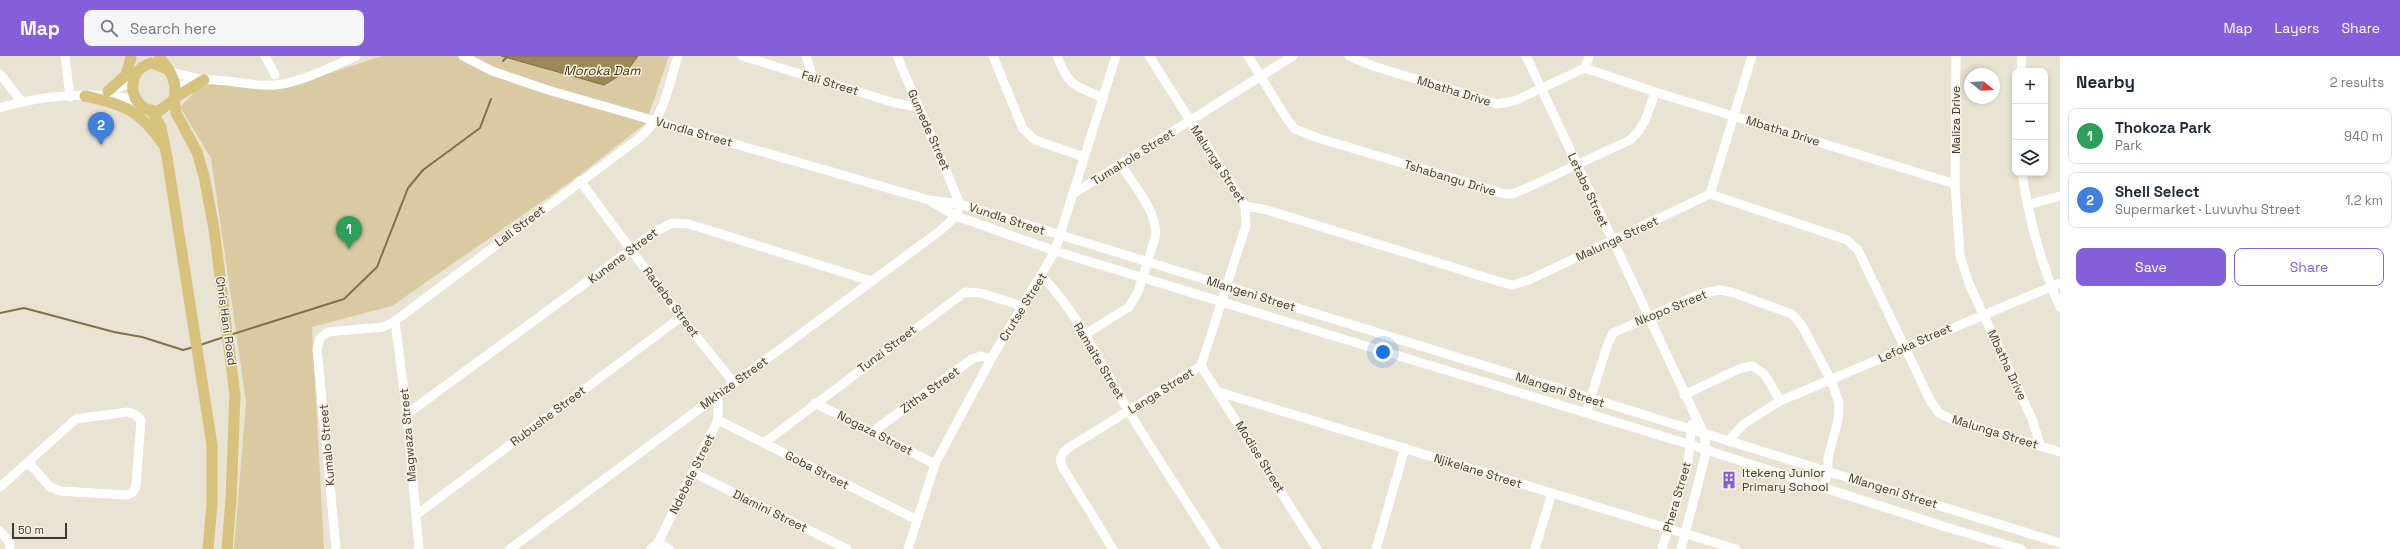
<!DOCTYPE html>
<meta charset="utf-8">
<style>
:root{--surface:#fff;--page:#f6f6f7;--text:#1f2937;--muted:#747a83;--line:#e0e1e3;--accent:#845fd9}
body{margin:0;font-family:"Space Grotesk",sans-serif;background:var(--page);color:var(--text)}
.controls{position:absolute;right:12px;top:12px;display:grid;overflow:hidden;border-radius:8px;box-shadow:0 2px 6px #0003}
.controls button{width:36px;height:36px;display:grid;place-items:center;padding:0;border:0;border-bottom:1px solid var(--line);background:var(--surface);color:var(--text);font:20px sans-serif}
.compass{position:absolute;left:1964px;top:12px;width:36px;height:36px;border-radius:50%;background:var(--surface);box-shadow:0 2px 6px #0003;rotate:108deg}
.scale{position:absolute;left:12px;bottom:10px;width:55px;box-sizing:border-box;padding-left:4px;border:2px solid #3d3a34;border-top:0;font-size:11px;line-height:14px;white-space:nowrap;color:#3d3a34;-webkit-text-stroke:3px #f7f1e0;paint-order:stroke}
.you{position:absolute;left:1383px;top:296px;width:14px;height:14px;margin:-10px;border:3px solid #fff;border-radius:50%;background:#1a73e8;box-shadow:0 0 0 6px #1a73e833}
.badge{display:grid;place-items:center;width:26px;height:26px;border-radius:50%;background:var(--accent);color:#fff;font-size:13px;font-weight:700}
.pin{position:absolute;translate:-50% -33px;filter:drop-shadow(0 1px 2px #0008)}
.pin::after{content:'';position:absolute;top:21px;width:14px;height:12px;background:inherit;clip-path:polygon(0 0,100% 0,50% 100%)}
.list{margin:0;padding:0;list-style:none}
h2{display:flex;justify-content:space-between;align-items:center;height:52px;margin:0;padding:0 16px;font-size:17px}
h2 small{font-size:13px;font-weight:400;color:var(--muted)}
.list li{display:grid;grid-template-columns:26px 1fr auto;gap:12px;align-items:center;box-sizing:border-box;height:56px;margin:0 8px 8px;padding:0 8px;border:1px solid var(--line);border-radius:8px}
.list b{display:block;font-size:15px;white-space:nowrap}
.list p{margin:0;font-size:13px;white-space:nowrap;color:var(--muted)}
.list em{font-size:13px;font-style:normal;color:var(--muted)}
.actions{display:flex;gap:8px;padding:12px 16px}
.actions a{flex:1;padding:9px 0;border:1px solid var(--accent);border-radius:8px;text-align:center;font-size:14px;color:var(--accent)}
.actions .main{background:var(--accent);color:#fff}
.icon{flex:none;width:22px;height:22px;fill:none;stroke:currentColor;stroke-width:2;stroke-linecap:round;stroke-linejoin:round}
.map{position:relative;flex:none;width:2060px;height:493px;overflow:hidden}
header{display:flex;align-items:center;gap:24px;box-sizing:border-box;height:56px;padding:0 20px;background:var(--accent);color:#fff}
header strong{font-size:19px}
nav{display:flex;gap:22px;margin-inline-start:auto;font-size:14px}
.search{width:280px;height:36px;background:var(--page);display:flex;align-items:center;gap:10px;box-sizing:border-box;padding:0 14px;border-radius:8px;color:var(--muted);font-size:15px}
main{display:flex}
aside{flex:1;background:var(--surface)}
.map>svg:first-child{display:block}
.green{fill:#d9caa2}
.water{fill:#9b8854;stroke:#7f714a}
.lines{fill:none;stroke-linecap:round;stroke-linejoin:round}
.stream{stroke:#7f714a;stroke-width:2}
.minor{stroke:#fff;stroke-width:9}
.major{stroke:#d6c17d;stroke-width:11}
.labels{text-anchor:middle;stroke-width:3;stroke-linejoin:round;paint-order:stroke}
.street-label{font-size:12px;fill:#3d3a34;stroke:#f7f1e0}
.poi-label{font-size:12px;fill:#3d3a34;stroke:#f7f1e0;text-anchor:start}
.water-label{font-size:13px;font-style:italic;fill:#47380c;stroke:#f7f1e0}
</style>
<header>
<strong>Map</strong>
<div class="search"><svg class="icon" aria-label="search" viewBox="0 0 24 24"><circle cx="10" cy="10" r="6"/><path d="M15 15l6 6"/></svg>Search here</div>
<nav><a>Map</a><a>Layers</a><a>Share</a></nav>
</header>
<main>
<div class="map">
<svg width="2060" height="493" viewBox="0 0 2060 493">
<rect width="100%" height="100%" fill="#e9e3d3"/>
<polygon class="green" points="381,0 669,0 646,67 580,119 392,250 312,271 324,493 234,493 246,346 211,102 180,51 206,24 300,27"/>
<polygon class="water" points="501,0 638,0 627,15 604,29"/>
<g class="lines">
<g class="stream">
<polyline points="503,5 508,0"/>
<polyline points="0,257 24,252 114,276 142,281 183,294 194,291"/>
<polyline points="230,279 344,243 377,211 408,132 423,114 480,72 491,43"/>
<polyline points="200,289 224,281"/>
</g>
<g class="minor">
<polyline points="65,0 70,41"/>
<polyline points="265,0 275,19"/>
<polyline points="463,0 492,15 548,34 929,144 960,148 2060,487"/>
<polyline points="742,0 895,47 918,51"/>
<polyline points="806,0 813,22"/>
<polyline points="897,0 960,148"/>
<polyline points="993,0 1023,73 1035,84 1084,101"/>
<path d="M1057,0C1069,31 1074,29 1103,42"/>
<polyline points="1149,0 1245,150 1267,154 1504,227 1512,229 1529,224 1710,138 1847,184 1858,194 1931,346 1939,357 1953,364 2060,396"/>
<path d="M1248,0L1287,63L1295,73L1318,82L1505,138H1512L1527,132L1630,84C1645,72 1649,54 1655,36"/>
<polyline points="1349,0 1373,10 1498,48 1514,45 1585,12 1655,36 1955,128"/>
<polyline points="1526,0 1704,378 1706,393 1705,401 1681,493"/>
<polyline points="1956,0 1955,128 1960,200 1970,230 2033,365 2040,389"/>
<polyline points="1585,12 1589,0"/>
<polyline points="2021,15 2022,0"/>
<polyline points="171,16 200,23"/>
<polyline points="0,18 21,45"/>
<path d="M176,33C205,13 243,32 275,29C303,26 330,11 356,0"/>
<polyline points="108,35 132,27"/>
<path d="M0,52C39,39 95,35 135,44"/>
<path d="M2022,117C2029,164 2041,208 2060,251"/>
<polyline points="580,125 681,261 734,327"/>
<polyline points="1073,138 1293,0"/>
<polyline points="1710,138 1752,0"/>
<polyline points="932,146 956,160 1055,195 1691,389 1949,472 2021,493"/>
<polyline points="2027,149 2060,140"/>
<path d="M1042,221C1076,253 1103,312 1128,354C1156,401 1187,446 1216,493"/>
<polyline points="395,265 407,358 419,493"/>
<path d="M1084,279L1129,251L1138,236L1155,182C1160,159 1133,128 1121,109"/>
<polyline points="1201,310 1317,493"/>
<polyline points="1219,336 1736,493"/>
<polyline points="1684,339 1741,312 1753,310 1765,319 1780,345"/>
<polyline points="815,347 935,408"/>
<polyline points="1586,357 1607,290 1613,277 1700,238 1719,234 1731,236 1792,258 1802,270 1831,324 1839,347 1838,364 1828,402 1828,416 1823,431"/>
<polyline points="407,358 655,176 672,167 689,168 871,225"/>
<polyline points="718,364 917,464"/>
<polyline points="872,376 972,303 981,300 991,303"/>
<polyline points="1728,385 1744,368 1780,345 2060,227"/>
<polyline points="764,387 965,236 981,237 1022,250"/>
<polyline points="694,417 847,493"/>
<polyline points="0,431 76,363 128,356 136,359 141,364 136,430 133,436 127,439 60,435 50,431 28,406"/>
<polyline points="416,459 681,261"/>
<polyline points="0,475 9,486 10,493"/>
<polyline points="658,487 669,493"/>
<path d="M336,493L317,293L320,282L328,276L383,271L395,265L638,83C666,60 667,33 678,0"/>
<polyline points="510,493 941,174 956,160 958,155"/>
<polyline points="651,493 658,487 718,364 718,338"/>
<polyline points="908,493 935,408 946,387 991,303 1055,195 1116,0"/>
<path d="M1113,493L1063,412C1058,402 1061,397 1070,391L1201,310L1246,169L1245,150"/>
<polyline points="1376,493 1405,392"/>
<polyline points="1535,493 1552,437"/>
<polyline points="1662,493 1688,407 1692,368"/>
</g>
<g class="major">
<path d="M159,0C170,15 178,25 174,44L159,55C129,57 122,14 152,7L169,14"/>
<polyline points="108,35 126,19 131,2"/>
<path d="M85,40C124,48 140,55 163,88"/>
<polyline points="174,42 204,24"/>
<polyline points="174,44 176,57 197,96 204,120 214,173 235,339 231,443 227,493"/>
<polyline points="151,54 161,71 167,101 212,389 212,448 208,493"/>
</g>
</g>
<defs>
<g id="building-bare" transform="scale(1.38)"><path d="M-4-6H4V6H1V3H-1V6H-4ZM-2.5-4.3h1.7v1.8h-1.7ZM.8-4.3h1.7v1.8H.8ZM-2.5-1h1.7V.8h-1.7ZM.8-1h1.7V.8H.8Z" fill="#845fd9" stroke="#f7f1e0" stroke-width="2.5" paint-order="stroke"/></g>
</defs>
<g fill-rule="evenodd">
<use href="#building-bare" x="1729" y="424"/>
</g>
<g class="labels">
<g class="street-label">
<text transform="translate(830 27) rotate(17)" y="4">Fali Street</text>
<text transform="translate(1454 35) rotate(17)" y="4">Mbatha Drive</text>
<text transform="translate(1956 64) rotate(-90)" y="4">Maliza Drive</text>
<text transform="translate(929 74) rotate(66)" y="4">Gumede Street</text>
<text transform="translate(1783 75) rotate(17)" y="4">Mbatha Drive</text>
<text transform="translate(694 76) rotate(16)" y="4">Vundla Street</text>
<text transform="translate(1133 101) rotate(-32)" y="4">Tumahole Street</text>
<text transform="translate(1218 108) rotate(57)" y="4">Malunga Street</text>
<text transform="translate(1450 122) rotate(17)" y="4">Tshabangu Drive</text>
<text transform="translate(1588 134) rotate(65)" y="4">Letabe Street</text>
<text transform="translate(1007 163) rotate(18)" y="4">Vundla Street</text>
<text transform="translate(520 170) rotate(-37)" y="4">Lali Street</text>
<text transform="translate(1617 183) rotate(-25)" y="4">Malunga Street</text>
<text transform="translate(623 200) rotate(-37)" y="4">Kunene Street</text>
<text transform="translate(1251 238) rotate(17)" y="4">Mlangeni Street</text>
<text transform="translate(671 246) rotate(53)" y="4">Radebe Street</text>
<text transform="translate(1023 251) rotate(-58)" y="4">Crutse Street</text>
<text transform="translate(1671 252) rotate(-22)" y="4">Nkopo Street</text>
<text transform="translate(226 265) rotate(82)" y="4">Chris Hani Road</text>
<text transform="translate(1915 287) rotate(-24)" y="4">Lefoka Street</text>
<text transform="translate(887 293) rotate(-37)" y="4">Tunzi Street</text>
<text transform="translate(1099 305) rotate(59)" y="4">Ramaite Street</text>
<text transform="translate(2007 309) rotate(65)" y="4">Mbatha Drive</text>
<text transform="translate(734 327) rotate(-36)" y="4">Mkhize Street</text>
<text transform="translate(930 334) rotate(-36)" y="4">Zitha Street</text>
<text transform="translate(1560 334) rotate(17)" y="4">Mlangeni Street</text>
<text transform="translate(1161 335) rotate(-32)" y="4">Langa Street</text>
<text transform="translate(548 360) rotate(-37)" y="4">Rubushe Street</text>
<text transform="translate(1995 376) rotate(17)" y="4">Malunga Street</text>
<text transform="translate(875 377) rotate(27)" y="4">Nogaza Street</text>
<text transform="translate(408 379) rotate(-95)" y="4">Magwaza Street</text>
<text transform="translate(327 389) rotate(-95)" y="4">Kumalo Street</text>
<text transform="translate(1260 401) rotate(58)" y="4">Modise Street</text>
<text transform="translate(817 414) rotate(27)" y="4">Goba Street</text>
<text transform="translate(1478 415) rotate(17)" y="4">Njikelane Street</text>
<text transform="translate(692 418) rotate(-64)" y="4">Ndebele Street</text>
<text transform="translate(1893 435) rotate(17)" y="4">Mlangeni Street</text>
<text transform="translate(1677 441) rotate(-74)" y="4">Phera Street</text>
<text transform="translate(770 455) rotate(26)" y="4">Dlamini Street</text>
</g>
<g class="poi-label">
<text x="1742" y="421">Itekeng Junior<tspan x="1742" dy="14">Primary School</tspan></text>
</g>
<g class="water-label">
<text x="602" y="19">Moroka Dam</text>
</g>
</g>
</svg>
<div class="controls">
<button>+</button>
<button>−</button>
<button><svg class="icon" aria-label="layers" viewBox="0 0 24 24"><path d="M12 4l9 5-9 5-9-5zM3 14l9 5 9-5"/></svg></button>
</div>
<svg class="compass" viewBox="-18 -18 36 36"><path d="M0-13l5 13h-10z" fill="#e53935"/><path d="M0 13l5-13h-10z" fill="#747a83"/></svg>
<div class="scale">50 m</div>
<div class="you"></div>
<div class="pin badge" style="left:349px;top:193px;background:#2e9e5b">1</div>
<div class="pin badge" style="left:101px;top:89px;background:#3f7fe0">2</div>
</div>
<aside>
<h2>Nearby<small>2 results</small></h2>
<ul class="list">
<li><span class="badge" style="background:#2e9e5b">1</span><div><b>Thokoza Park</b><p>Park</p></div><em>940 m</em></li>
<li><span class="badge" style="background:#3f7fe0">2</span><div><b>Shell Select</b><p>Supermarket · Luvuvhu Street</p></div><em>1.2 km</em></li>
</ul>
<div class="actions"><a class="main">Save</a><a>Share</a></div>
</aside>
</main>
